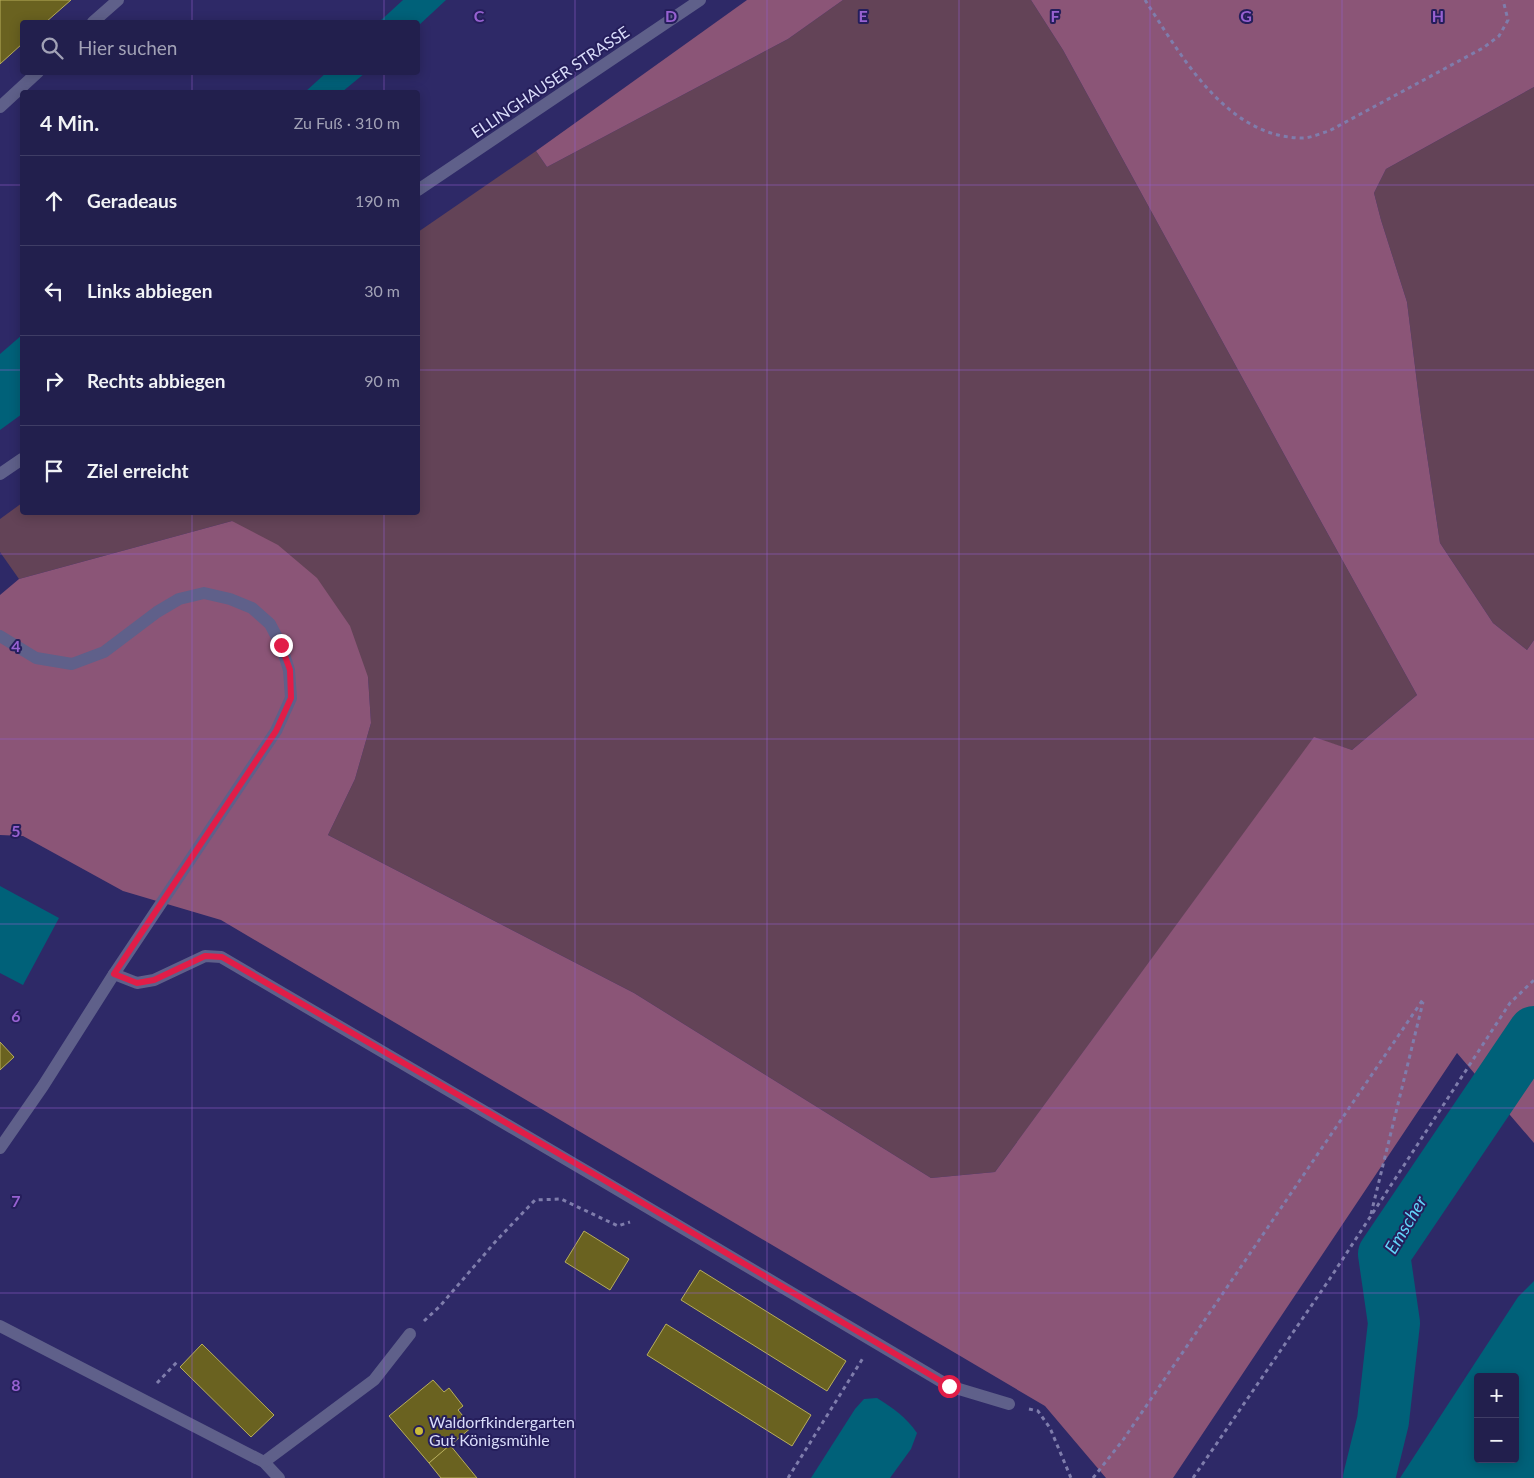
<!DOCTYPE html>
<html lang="de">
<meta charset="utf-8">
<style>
:root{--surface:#221f4d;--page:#2a2754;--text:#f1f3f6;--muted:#a2a2b6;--line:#3f3d65}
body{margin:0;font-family:Lato,sans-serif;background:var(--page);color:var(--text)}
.controls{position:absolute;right:15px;bottom:15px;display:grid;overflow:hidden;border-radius:5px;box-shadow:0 2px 12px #0003}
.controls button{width:45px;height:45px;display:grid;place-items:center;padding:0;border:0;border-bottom:1px solid var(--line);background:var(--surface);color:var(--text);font:25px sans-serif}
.stop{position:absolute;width:15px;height:15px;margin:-11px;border:4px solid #e11d48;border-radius:50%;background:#fff}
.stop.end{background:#e11d48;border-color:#fff;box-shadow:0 1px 5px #0008}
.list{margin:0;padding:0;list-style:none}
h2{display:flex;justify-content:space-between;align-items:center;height:65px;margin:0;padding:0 20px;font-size:21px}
h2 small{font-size:16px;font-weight:400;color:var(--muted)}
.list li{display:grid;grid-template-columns:32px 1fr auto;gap:15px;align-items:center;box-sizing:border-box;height:90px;padding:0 20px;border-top:1px solid var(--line)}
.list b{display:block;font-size:19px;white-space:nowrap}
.list em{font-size:16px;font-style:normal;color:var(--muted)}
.icon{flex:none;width:28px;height:28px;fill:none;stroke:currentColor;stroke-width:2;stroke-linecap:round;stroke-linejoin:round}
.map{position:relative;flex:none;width:1534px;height:1478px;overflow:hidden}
.search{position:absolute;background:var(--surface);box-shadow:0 2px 12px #0003;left:20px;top:20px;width:400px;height:55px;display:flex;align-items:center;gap:12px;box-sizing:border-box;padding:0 18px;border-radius:5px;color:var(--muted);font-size:19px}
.panel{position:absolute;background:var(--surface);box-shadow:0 2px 12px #0003;left:20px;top:90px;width:400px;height:425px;border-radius:5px}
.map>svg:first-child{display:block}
.green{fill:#634357}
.forest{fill:#8b5577}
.water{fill:#006179;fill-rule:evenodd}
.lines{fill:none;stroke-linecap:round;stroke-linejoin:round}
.river{stroke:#006179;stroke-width:52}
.building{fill:#6a6220;stroke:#b7ad5b}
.path{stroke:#7f7dac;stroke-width:3;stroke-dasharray:4 4;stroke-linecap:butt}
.service{stroke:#5f608a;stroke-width:12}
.minor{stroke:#5f608a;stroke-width:12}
.route{stroke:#e11d48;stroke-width:6}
.grid{fill:none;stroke:#9761d1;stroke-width:1;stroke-opacity:0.55}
.poi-dot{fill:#caba3a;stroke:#251e5b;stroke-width:2}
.labels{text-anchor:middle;stroke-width:4;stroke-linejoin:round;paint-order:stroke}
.street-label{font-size:16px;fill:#d9dcfa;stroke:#251e5b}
.poi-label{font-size:16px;fill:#d9dcfa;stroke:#251e5b;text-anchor:start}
.water-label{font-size:18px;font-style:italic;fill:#61d3f8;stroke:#251e5b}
.grid-label{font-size:16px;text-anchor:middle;font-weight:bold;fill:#9761d1;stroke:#251e5b;stroke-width:4;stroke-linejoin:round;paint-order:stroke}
</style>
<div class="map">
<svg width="1534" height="1478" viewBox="0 0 1534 1478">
<rect width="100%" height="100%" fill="#2e2967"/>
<g class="green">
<polygon points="843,0 1031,0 1063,50 1313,507 1417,695 1352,750 1314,738 995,1172 931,1178 634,993 328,835 355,779 371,723 368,677 232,521 19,579 0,552 0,519 22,503 22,512 418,512 418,232 536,151 547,167 788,39"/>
<polygon points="1534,87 1534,640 1527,650 1493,623 1440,543 1421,415 1407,302 1381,220 1374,193 1386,169"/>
</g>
<g class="forest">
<polygon points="747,0 843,0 788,39 547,167 536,151"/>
<polygon points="1031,0 1534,0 1534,87 1386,169 1374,193 1381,220 1407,302 1421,415 1440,543 1493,623 1527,650 1534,640 1534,1143 1457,1053 1173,1478 1106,1478 1045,1406 221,920 123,891 23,836 0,835 0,595 19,579 232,521 278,545 317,578 350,626 368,677 371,723 355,779 328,835 634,993 931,1178 995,1172 1314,737 1352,750 1417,695 1313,507 1063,50"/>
</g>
<g class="water">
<polygon points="403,0 446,0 418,26 418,22 379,22"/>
<polygon points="327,72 365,72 365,73 342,92 305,92"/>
<polygon points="22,335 22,414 0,430 0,354"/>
<polygon points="0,886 59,918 23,985 0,973"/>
<path d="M1534,1281V1478H1400L1518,1297ZM1478,1377H1515V1459H1478Z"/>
<path d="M877,1398C893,1408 906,1417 917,1433L911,1449L890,1478H811L855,1409L864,1399Z"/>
</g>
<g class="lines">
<polyline class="river" points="1369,1478 1383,1421 1394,1323 1384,1254 1534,1032"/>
</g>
<g class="building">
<polygon points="0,0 71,0 46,22 22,22 22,44 0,64"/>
<polygon points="0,1042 14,1057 0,1070"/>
<polygon points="584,1231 629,1259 610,1290 565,1262"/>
<polygon points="700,1270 846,1361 827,1391 681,1300"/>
<polygon points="666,1324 811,1415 792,1446 647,1355"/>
<polygon points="202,1344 274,1415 251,1437 180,1367"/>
<polygon points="433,1380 444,1392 449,1388 463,1406 458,1410 472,1427 429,1463 389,1416"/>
<polygon points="450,1445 477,1478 441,1478 429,1463"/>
</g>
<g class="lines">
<g class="path">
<path d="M1145,0C1181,55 1226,138 1303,138C1311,138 1321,133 1329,131L1483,48L1499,36L1508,20L1503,0"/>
<polyline points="1371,1214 1423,1002"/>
<polyline points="424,1321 440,1306 496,1241 535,1200 561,1199 618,1226 630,1222"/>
<polyline points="157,1383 177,1362"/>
<polyline points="1029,1409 1038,1411 1050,1428 1071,1478"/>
<polyline points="788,1478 863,1358"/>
<polyline points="1093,1478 1123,1440 1424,998"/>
<polyline points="1193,1478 1329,1280 1510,1003 1534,980"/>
</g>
<g class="service">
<polyline points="93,22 118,0"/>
<polyline points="0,107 38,72"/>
<polyline points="0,636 36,658 72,664 104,652 157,612 179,599 204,593 230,599 252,608 270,624 281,645 289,670 291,698 276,731 114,974 43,1086 0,1148"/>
<polyline points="114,974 137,983 154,980 205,956 221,957 603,1181 949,1386 1009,1404"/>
<polyline points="0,1326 264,1462 279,1478"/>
<polyline points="264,1462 374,1380 410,1334"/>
</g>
<g class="minor">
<polyline points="418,190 700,0"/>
<polyline points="0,474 22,459"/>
</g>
</g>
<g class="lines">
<polyline class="route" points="281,645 290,670 291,698 276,731 114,974 137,983 154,980 205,956 222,957 604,1180 949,1386"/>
</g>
<path class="grid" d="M192,0V22M384,0V22M575,0V1478M767,0V1478M959,0V1478M1150,0V1478M1342,0V1478M192,72V92M384,72V92M0,185H22M418,185H1534M0,370H22M418,370H1534M192,512V1478M384,512V1478M0,554H1534M0,739H1534M0,924H1534M0,1108H1534M0,1293H1534"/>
<circle class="poi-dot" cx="419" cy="1431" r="5"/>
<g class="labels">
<g class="street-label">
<text transform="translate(550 82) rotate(-34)" y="6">ELLINGHAUSER STRASSE</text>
</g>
<g class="poi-label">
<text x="429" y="1428">Waldorfkindergarten<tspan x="429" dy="18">Gut Königsmühle</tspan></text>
</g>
<g class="water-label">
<text transform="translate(1406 1225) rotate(-59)" y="6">Emscher</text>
</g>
</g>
<g class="grid-label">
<text x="479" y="22">C</text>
<text x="671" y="22">D</text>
<text x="863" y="22">E</text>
<text x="1055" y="22">F</text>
<text x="1246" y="22">G</text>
<text x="1438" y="22">H</text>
<text x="16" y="652">4</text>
<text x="16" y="837">5</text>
<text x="16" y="1022">6</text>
<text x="16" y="1207">7</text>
<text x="16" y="1391">8</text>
</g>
</svg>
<div class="controls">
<button>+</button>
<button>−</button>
</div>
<div class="stop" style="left:949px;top:1386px"></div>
<div class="stop end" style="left:281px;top:645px"></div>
<div class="search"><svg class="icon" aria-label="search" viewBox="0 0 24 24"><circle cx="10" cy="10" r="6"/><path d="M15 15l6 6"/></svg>Hier suchen</div>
<section class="panel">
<h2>4 Min.<small>Zu Fuß · 310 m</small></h2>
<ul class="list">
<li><svg class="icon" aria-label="ahead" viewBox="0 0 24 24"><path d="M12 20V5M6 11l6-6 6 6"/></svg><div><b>Geradeaus</b></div><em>190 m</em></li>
<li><svg class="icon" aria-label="left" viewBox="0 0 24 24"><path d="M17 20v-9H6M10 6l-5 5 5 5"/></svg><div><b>Links abbiegen</b></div><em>30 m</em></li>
<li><svg class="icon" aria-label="right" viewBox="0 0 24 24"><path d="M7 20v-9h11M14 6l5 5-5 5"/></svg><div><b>Rechts abbiegen</b></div><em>90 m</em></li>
<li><svg class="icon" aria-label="arrive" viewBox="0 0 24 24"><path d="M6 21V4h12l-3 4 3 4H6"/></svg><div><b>Ziel erreicht</b></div></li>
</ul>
</section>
</div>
